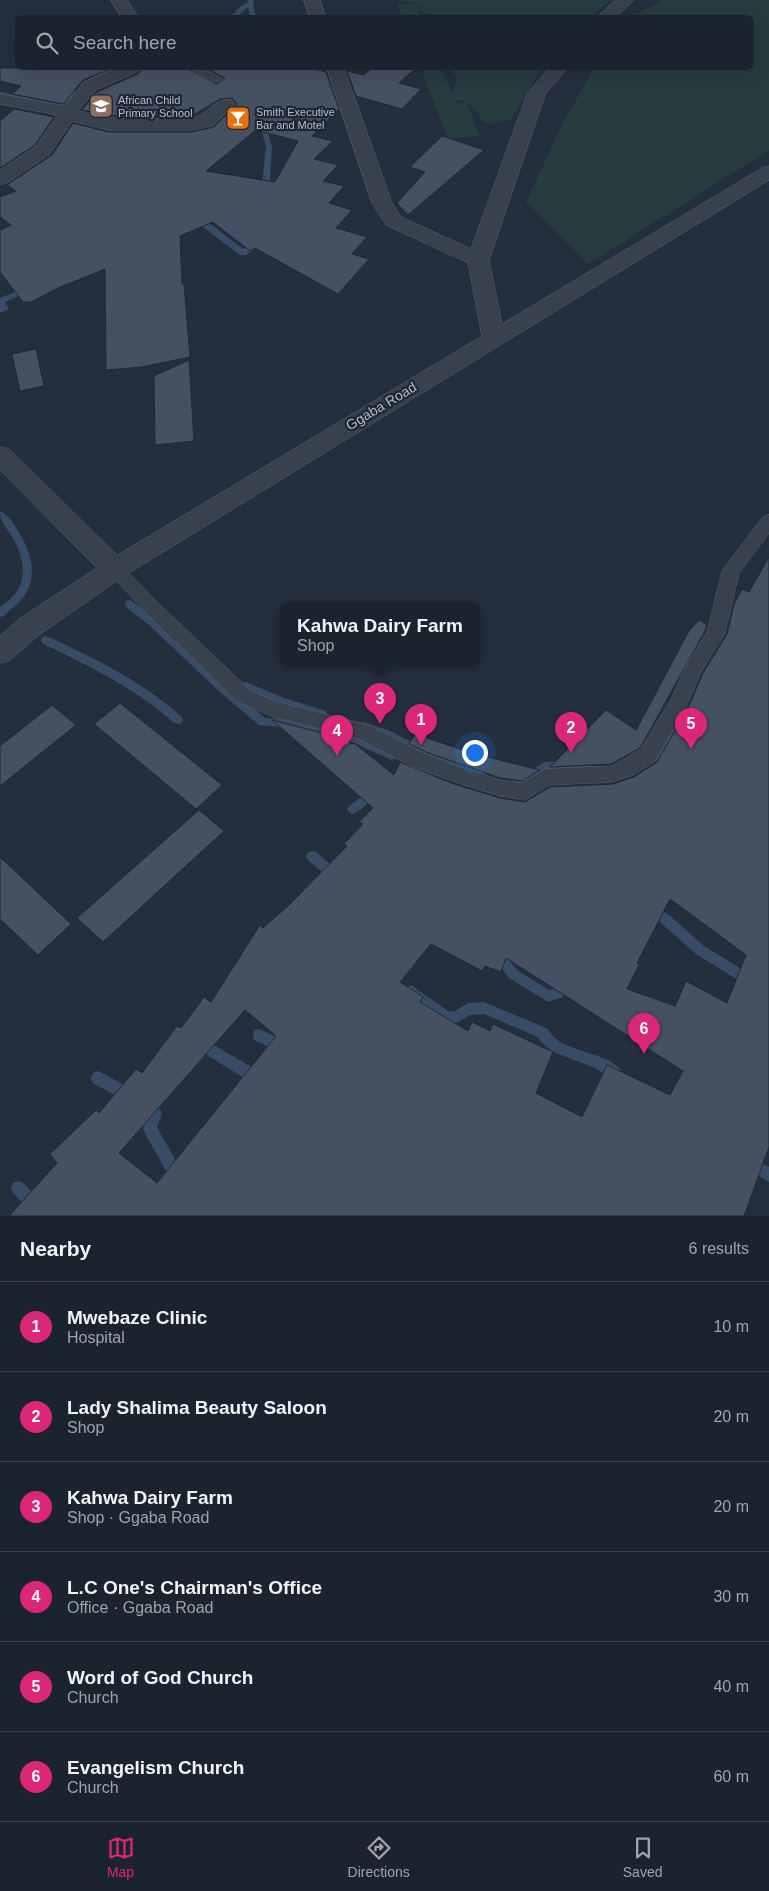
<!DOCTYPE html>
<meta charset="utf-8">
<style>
:root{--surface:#1b232e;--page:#242b36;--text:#f1f3f6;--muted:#a0a4aa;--line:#39404a;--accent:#db2777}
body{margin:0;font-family:Arial,sans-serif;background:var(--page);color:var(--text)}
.you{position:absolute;left:474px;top:752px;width:18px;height:18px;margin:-12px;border:4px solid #fff;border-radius:50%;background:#1a73e8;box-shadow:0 0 0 8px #1a73e833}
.badge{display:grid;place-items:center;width:32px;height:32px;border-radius:50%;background:var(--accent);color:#fff;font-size:16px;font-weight:700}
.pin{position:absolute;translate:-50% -41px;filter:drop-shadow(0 1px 2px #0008)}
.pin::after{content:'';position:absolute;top:26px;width:18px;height:15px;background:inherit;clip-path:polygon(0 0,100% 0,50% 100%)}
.popup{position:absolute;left:280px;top:602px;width:200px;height:65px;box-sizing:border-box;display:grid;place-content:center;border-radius:8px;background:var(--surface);filter:drop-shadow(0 1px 4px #0005);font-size:16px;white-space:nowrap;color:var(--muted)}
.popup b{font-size:19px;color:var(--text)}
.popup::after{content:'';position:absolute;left:50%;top:100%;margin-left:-10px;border:10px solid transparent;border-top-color:var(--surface)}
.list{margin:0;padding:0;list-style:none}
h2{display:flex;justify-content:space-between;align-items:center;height:65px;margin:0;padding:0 20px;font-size:21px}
h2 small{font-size:16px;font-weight:400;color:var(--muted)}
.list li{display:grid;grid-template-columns:32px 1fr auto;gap:15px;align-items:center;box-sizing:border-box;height:90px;padding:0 20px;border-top:1px solid var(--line)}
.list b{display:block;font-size:19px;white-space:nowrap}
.list p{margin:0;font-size:16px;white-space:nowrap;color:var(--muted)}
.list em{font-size:16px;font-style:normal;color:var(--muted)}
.icon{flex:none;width:28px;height:28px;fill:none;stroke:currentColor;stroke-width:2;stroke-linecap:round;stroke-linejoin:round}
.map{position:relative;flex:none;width:769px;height:1216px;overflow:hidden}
.search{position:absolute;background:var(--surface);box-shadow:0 5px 20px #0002;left:15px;right:15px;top:15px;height:55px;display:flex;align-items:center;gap:12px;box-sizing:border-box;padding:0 18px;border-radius:8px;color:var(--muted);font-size:19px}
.sheet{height:605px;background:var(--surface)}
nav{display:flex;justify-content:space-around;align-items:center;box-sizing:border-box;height:70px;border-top:1px solid var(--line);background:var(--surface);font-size:14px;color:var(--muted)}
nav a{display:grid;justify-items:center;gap:2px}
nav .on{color:var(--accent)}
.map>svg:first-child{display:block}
.green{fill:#263c3f}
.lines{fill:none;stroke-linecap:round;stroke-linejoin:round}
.stream{fill:#394c67;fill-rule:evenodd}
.building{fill:#455162;stroke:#1f2835;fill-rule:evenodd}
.service-casing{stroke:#565f6c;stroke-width:1}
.minor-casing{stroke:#565f6c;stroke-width:1}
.tertiary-casing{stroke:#565f6c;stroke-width:1}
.service{fill:#38414e;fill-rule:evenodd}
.minor{fill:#38414e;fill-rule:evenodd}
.tertiary{fill:#38414e;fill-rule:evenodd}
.labels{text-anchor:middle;stroke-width:4.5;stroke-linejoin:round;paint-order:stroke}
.far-poi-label{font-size:11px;fill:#b4bcc9;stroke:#1d2633;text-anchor:start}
.street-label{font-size:14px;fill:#b4bcc9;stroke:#1d2633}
</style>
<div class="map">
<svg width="769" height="1216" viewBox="0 0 769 1216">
<rect width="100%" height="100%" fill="#242f3e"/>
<g class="green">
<polygon points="395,0 610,0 592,17 444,17 424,13 416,4 421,17 402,18 397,5 415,3"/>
<polygon points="663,0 769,0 769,150 588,264 526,202 563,123 594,68 752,68 752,18 631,17"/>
<path d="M421,68H441L452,94L457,78L449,68H542L510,120L489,124L481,120C479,106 467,101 454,100L456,104L467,103L480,136L448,139Z"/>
</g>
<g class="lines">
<g class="stream">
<polygon points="248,0 254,0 253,4 256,18 250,18 248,7 236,18 229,18 241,6 247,3"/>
<polygon points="107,68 114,68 85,86 80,85"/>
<polygon points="138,68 146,68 129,75 124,74"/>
<polygon points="72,91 77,92 60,108 0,96 0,92 59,104"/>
<polygon points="262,119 265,121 272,147 269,193 265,195 261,193 266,147 259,121"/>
<polygon points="197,220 203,220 209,223 243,249 259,240 263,242 246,255 240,255 203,227 201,225 200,228 194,228 193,226"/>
<polygon points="25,288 31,288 32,290 5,302 9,309 0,313 0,298"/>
<path d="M0,511C8,514 14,524 18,531C31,551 40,579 21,600C16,606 9,610 4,616L0,617V607C5,603 11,599 15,594C29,577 22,552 11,535C5,526 0,522 0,511Z"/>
<polygon points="130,600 157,619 229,687 265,718 295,720 354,733 395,752 396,755 395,758 391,760 387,758 352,742 295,728 259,725 221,693 149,625 126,607 125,604 126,601"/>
<path d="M46,636C57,640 67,646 78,651C116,669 150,689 182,717L183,720L182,723L178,724L174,723C134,687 90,667 42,643L41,640L42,637Z"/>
<polygon points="246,682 284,698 326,711 327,714 326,717 322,718 277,704 242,689 241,686 242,683"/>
<polygon points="363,722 388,730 423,748 485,768 487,771 485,774 481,776 415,754 381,736 359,729 358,726 359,723"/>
<path d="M672,724L676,725L677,728C673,739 664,767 648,761L646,758L660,745L668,725Z"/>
<polygon points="579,761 597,768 599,771 597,774 593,776 579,771 546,772 533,781 518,783 514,781 512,778 514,775 530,772 544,762"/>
<polygon points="374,788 378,790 380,793 378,796 357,812 353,814 349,812 347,809 349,806"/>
<polygon points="312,851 316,852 339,872 341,876 339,880 335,881 331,880 308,860 306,856 308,852"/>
<polygon points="649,904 668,914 704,946 769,986 769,999 696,954 660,922 645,914 643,910 645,906"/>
<polygon points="496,947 500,949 517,970 549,990 559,987 563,989 565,993 563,997 548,1002 509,978 490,953 492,949"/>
<path d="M411,985L448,1011H455L468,1003L484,1002L548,1029C560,1055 613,1050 623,1074L621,1079L616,1081L595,1068L553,1052L541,1042L538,1037L484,1014L470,1015L457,1023H446L441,1021L407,995L405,991L407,987Z"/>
<polygon points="259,1029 287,1042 288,1047 287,1052 282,1053 254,1040 253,1035 254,1030"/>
<polygon points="212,1044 262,1073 264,1078 262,1083 257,1085 252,1083 207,1055 206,1050 207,1045"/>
<polygon points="98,1071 134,1090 136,1095 134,1100 129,1102 124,1100 93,1083 91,1078 93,1073"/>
<polygon points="145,1099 160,1109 162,1114 157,1127 176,1161 186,1167 188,1172 186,1177 181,1179 166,1171 145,1133 143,1128 147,1116 140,1111 138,1106 140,1101"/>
<polygon points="751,1156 769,1167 769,1182 746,1168 744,1163 746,1158"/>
<polygon points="18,1181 23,1183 51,1211 53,1216 36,1216 13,1193 11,1188 13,1183"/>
</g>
</g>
<g class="building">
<polygon points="0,68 113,68 83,80 63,104 12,94 21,86 0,81"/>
<path d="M142,68H187L217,84L225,78L206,68H311L326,72L339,109L312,136L333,141L314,159L338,165L323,181L344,186L329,203L352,210L336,228L367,237L352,254L369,259L338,294L255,248L250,251L213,222L180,236L182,284H184L190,357L142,367L106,370L105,269L58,288L31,302H23L0,272V230L11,225L0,217V197L16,191L7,185L52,155L73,123L108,132H192L214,127L237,104L232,98L220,99L192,116L122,117L82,110L97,92L138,74ZM256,130L298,141L275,182L206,171Z"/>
<polygon points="372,68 416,68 399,83 421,89 402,109 356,96 347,71 364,75"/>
<polygon points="14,109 54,117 35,145 0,168 0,121"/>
<polygon points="442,136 484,150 408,215 397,203 425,172 410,167"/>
<polygon points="36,349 44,386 20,391 12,354"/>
<polygon points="189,360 194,441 155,445 154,376"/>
<path d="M769,557V1147L744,1216H9L57,1163L50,1154L96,1110L99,1113L136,1069L142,1073L177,1026L181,1028L204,997L211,1002L260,925L263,928L289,905L347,846L344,844L363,824L359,822L373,808L272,720L345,739L352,744L354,743L394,775L400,762L454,784L500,798L525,802L550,787L613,784L634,777L657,762L688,708L703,673L727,634L734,604L742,589L749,592ZM670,899L746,955L727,1003L686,981L675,1006L627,989L639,965L637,963ZM431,944L482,971L485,966L501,972L506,958L683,1071L670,1095L607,1065L582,1117L536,1093L553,1052L493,1024L490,1031L472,1022L468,1031L420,1002L423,997L400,982ZM245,1010L276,1036L157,1183L119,1153Z"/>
<polygon points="699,620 707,625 705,631 640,748 611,764 550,767 606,710 636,730 689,631"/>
<polygon points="120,703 222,785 196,809 94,724"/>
<polygon points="52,705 76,725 0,786 0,746"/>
<polygon points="415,734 475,754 540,770 522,781 500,778 426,752 409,744"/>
<polygon points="199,810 224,831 103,942 77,918"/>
<polygon points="0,857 71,924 38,955 0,919"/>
</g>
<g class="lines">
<g class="service-casing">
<g id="service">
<polygon points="189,68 203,68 223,79 217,82 213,81"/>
<polygon points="769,515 769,533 739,573 725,633 701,672 686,707 655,761 633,775 612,782 549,785 525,800 500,796 455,782 411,766 357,738 274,717 237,701 148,615 106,569 109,565 115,563 121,565 160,605 251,691 277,702 368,725 425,754 457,766 500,780 522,783 545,769 612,766 641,749 671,699 687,664 707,632 722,571 763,517"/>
</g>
</g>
<g class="minor-casing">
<g id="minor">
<polygon points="111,0 127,0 139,18 122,18"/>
<polygon points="304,0 320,0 326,18 310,18"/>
<polygon points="616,0 634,0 615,18 596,18"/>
<path d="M117,68H140L137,72L96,90L78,111L122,119L192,118C208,116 215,96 232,100L235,104L213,126L192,130H108L72,121L50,154L7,183L0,185V170L36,146L57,116L48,113L0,104V94L64,106L84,82Z"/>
<polygon points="327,68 344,68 392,203 401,217 471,249 527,94 549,68 567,68 545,95 489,260 502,324 762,168 769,166 769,180 124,576 115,579 106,576 102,569 106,562 482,336 468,263 386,225 372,203"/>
</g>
</g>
<g class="tertiary-casing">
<polygon id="tertiary" points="0,447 9,449 124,562 128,569 124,576 39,635 10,660 0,663 0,636 19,619 97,568 0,470"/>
</g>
<use href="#service" class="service"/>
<use href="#minor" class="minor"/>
<use href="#tertiary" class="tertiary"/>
</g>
<defs>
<g id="school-square" transform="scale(1.25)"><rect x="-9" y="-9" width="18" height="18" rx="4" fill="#8d6e63" stroke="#1d2633"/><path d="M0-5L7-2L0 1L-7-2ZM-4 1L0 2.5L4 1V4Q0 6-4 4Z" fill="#fff"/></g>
<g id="bar-square" transform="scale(1.25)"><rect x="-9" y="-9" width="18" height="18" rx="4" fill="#e8710a" stroke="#1d2633"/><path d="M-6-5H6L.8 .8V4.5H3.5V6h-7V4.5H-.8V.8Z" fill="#fff"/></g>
</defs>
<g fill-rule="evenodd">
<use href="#school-square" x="101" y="106"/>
<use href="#bar-square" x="238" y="118"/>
</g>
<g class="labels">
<g class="far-poi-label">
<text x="118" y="104">African Child<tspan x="118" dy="13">Primary School</tspan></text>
<text x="256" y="116">Smith Executive<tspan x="256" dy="13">Bar and Motel</tspan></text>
</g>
<g class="street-label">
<text transform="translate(381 406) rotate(-31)" y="5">Ggaba Road</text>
</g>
</g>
</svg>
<div class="you"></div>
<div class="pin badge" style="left:421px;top:745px">1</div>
<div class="pin badge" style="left:571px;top:753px">2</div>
<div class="pin badge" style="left:380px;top:724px">3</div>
<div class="popup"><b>Kahwa Dairy Farm</b>Shop</div>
<div class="pin badge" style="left:337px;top:756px">4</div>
<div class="pin badge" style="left:691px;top:749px">5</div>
<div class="pin badge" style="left:644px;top:1054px">6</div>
<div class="search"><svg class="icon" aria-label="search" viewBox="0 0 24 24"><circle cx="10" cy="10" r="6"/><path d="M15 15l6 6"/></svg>Search here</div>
</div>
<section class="sheet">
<h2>Nearby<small>6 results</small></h2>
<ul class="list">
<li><span class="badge">1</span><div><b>Mwebaze Clinic</b><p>Hospital</p></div><em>10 m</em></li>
<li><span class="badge">2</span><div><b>Lady Shalima Beauty Saloon</b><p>Shop</p></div><em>20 m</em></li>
<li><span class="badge">3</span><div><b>Kahwa Dairy Farm</b><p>Shop · Ggaba Road</p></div><em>20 m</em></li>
<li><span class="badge">4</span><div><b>L.C One's Chairman's Office</b><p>Office · Ggaba Road</p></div><em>30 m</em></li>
<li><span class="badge">5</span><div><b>Word of God Church</b><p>Church</p></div><em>40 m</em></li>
<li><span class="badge">6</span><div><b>Evangelism Church</b><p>Church</p></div><em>60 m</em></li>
</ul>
</section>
<nav>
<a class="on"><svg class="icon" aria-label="map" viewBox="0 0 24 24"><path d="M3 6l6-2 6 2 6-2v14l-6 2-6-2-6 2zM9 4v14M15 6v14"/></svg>Map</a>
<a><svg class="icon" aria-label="directions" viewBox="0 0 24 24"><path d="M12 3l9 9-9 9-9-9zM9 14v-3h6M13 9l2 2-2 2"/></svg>Directions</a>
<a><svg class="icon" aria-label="saved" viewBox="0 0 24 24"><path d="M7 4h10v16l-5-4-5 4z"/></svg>Saved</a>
</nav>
